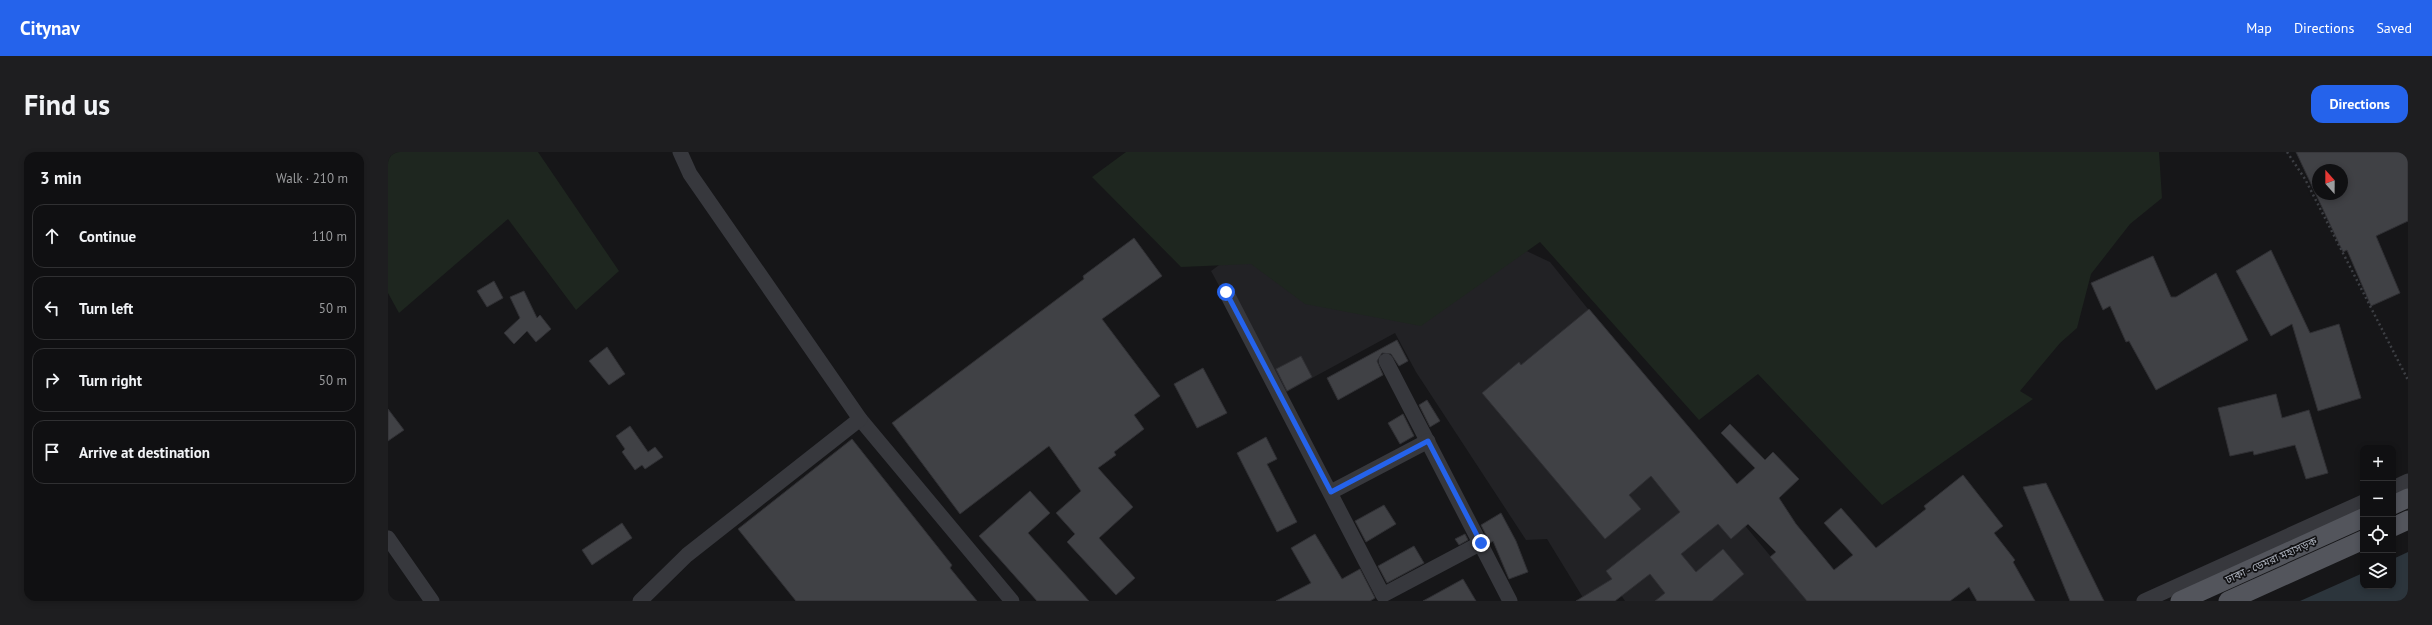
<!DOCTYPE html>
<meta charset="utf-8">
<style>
:root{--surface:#101012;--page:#1e1e20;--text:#f1f3f6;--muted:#9c9d9f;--line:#303032;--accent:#2563eb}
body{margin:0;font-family:"PT Sans","Noto Sans Bengali",sans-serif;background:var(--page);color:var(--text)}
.controls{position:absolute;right:12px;bottom:12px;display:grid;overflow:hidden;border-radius:8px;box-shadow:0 2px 6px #0003}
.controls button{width:36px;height:36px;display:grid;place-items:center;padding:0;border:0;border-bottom:1px solid var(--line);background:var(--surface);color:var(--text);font:20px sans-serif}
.compass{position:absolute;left:1924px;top:12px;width:36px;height:36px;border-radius:50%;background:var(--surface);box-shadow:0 2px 6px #0003;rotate:339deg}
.stop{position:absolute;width:12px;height:12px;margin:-9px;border:3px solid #2563eb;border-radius:50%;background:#fff}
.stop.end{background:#2563eb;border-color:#fff;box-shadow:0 1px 4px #0008}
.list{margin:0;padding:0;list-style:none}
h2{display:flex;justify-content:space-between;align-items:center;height:52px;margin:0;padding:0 16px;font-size:17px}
h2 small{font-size:13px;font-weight:400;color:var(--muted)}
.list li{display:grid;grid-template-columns:26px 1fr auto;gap:12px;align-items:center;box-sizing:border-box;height:64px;margin:0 8px 8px;padding:0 8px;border:1px solid var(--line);border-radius:12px}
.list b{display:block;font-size:15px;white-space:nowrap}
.list em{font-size:13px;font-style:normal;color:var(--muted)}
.icon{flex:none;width:22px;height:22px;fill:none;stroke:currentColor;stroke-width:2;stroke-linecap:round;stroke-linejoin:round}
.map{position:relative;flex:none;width:2020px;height:449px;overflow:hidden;border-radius:12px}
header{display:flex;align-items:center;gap:24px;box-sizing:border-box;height:56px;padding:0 20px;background:var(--accent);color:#fff}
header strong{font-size:19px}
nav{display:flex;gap:22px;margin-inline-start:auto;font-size:14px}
.intro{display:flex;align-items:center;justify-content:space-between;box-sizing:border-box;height:96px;padding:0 24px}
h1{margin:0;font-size:28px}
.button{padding:10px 18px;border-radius:12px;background:var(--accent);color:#fff;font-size:14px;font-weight:700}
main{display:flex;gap:24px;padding:0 24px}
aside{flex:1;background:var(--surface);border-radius:12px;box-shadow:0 2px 6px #0003}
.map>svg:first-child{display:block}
.built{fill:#222225}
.green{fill:#1e261f}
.water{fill:#2c353c}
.building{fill:#404145;stroke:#303034;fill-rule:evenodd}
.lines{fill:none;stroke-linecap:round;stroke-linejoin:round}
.path{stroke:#3d3f44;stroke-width:2.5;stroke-dasharray:2 3;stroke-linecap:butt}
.minor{stroke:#37383d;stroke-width:15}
.major{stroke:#53555c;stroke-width:19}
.route{stroke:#2563eb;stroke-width:5}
.labels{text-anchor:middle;stroke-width:3.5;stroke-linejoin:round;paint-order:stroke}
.street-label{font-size:11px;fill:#a8adb8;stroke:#111113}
</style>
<header>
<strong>Citynav</strong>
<nav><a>Map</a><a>Directions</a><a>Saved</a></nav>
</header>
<div class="intro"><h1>Find us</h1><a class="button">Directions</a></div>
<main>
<aside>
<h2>3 min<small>Walk · 210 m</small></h2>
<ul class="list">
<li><svg class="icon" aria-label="ahead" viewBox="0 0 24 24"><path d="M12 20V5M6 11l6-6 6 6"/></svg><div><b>Continue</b></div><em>110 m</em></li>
<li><svg class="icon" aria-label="left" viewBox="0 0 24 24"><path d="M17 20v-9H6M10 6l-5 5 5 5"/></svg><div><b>Turn left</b></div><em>50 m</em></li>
<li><svg class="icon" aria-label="right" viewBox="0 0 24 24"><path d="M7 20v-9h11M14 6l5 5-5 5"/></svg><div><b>Turn right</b></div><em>50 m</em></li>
<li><svg class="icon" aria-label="arrive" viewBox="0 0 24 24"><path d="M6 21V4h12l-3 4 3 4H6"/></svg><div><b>Arrive at destination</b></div></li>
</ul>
</aside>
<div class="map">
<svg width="2020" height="449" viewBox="0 0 2020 449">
<rect width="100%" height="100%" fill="#161618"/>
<polygon class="built" points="864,0 991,30 1162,110 1289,267 1278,279 1420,449 1237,449 1233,443 1197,449 1159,387 1138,388 1028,220 1007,181 891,244 823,119 884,74"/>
<g class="green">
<polygon points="0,0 150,0 231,119 188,158 120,67 11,161 0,141"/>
<polygon points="738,0 1771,0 1774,46 1742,72 1703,122 1689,176 1672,191 1632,239 1645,247 1494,353 1370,222 1311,268 1152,90 1033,174 917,152 863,112 793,115 704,25"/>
</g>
<polygon class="water" points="2020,400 2020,449 1912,449 1975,421 1975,434 2005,434 2005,407"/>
<g class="building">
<path d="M1908,0H2020V69L1988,84L2012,141L1983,154L1959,98L1955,100ZM1930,18H1954V42H1930Z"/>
<polygon points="746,86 774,124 714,167 772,244 746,263 756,277 726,300 728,303 710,316 745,355 711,386 747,426 728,443 679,390 687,382 668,361 693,339 661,294 572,362 504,271 696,127 695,124"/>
<polygon points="1883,98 1922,181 1951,172 1973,246 1930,259 1904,172 1883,184 1848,119"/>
<polygon points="1765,104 1783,145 1788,145 1828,121 1860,188 1768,238 1741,189 1738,190 1722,154 1715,158 1703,131"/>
<polygon points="106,129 115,146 99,155 89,139"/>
<polygon points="136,139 149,166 152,163 163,177 148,190 139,179 126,192 116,181 132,166 122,145"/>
<polygon points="1201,157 1349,332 1367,316 1333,281 1342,272 1377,308 1385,300 1411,327 1391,346 1408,372 1446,418 1465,403 1436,371 1453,356 1488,396 1538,357 1536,354 1575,323 1615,374 1606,381 1627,408 1625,410 1647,449 1589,449 1581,435 1562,449 1419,449 1382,405 1388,400 1360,372 1343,387 1330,372 1293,402 1308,420 1335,397 1356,422 1324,449 1267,449 1277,441 1262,422 1227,449 1188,449 1224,427 1218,419 1292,360 1263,324 1241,343 1253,357 1217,387 1094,241 1131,210 1133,213"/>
<polygon points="1009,188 1020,209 1011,214 1003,202 994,201 989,209 995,223 950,248 939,226"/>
<polygon points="219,195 237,222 221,233 201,209"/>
<polygon points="913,204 924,225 899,239 888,217"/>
<polygon points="815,216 839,261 809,276 786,232"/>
<polygon points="1888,242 1894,266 1921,258 1940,321 1918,327 1907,293 1866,303 1865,299 1842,304 1830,256"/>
<polygon points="1039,248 1052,269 1042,275 1031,253"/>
<polygon points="0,257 16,278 0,289"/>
<polygon points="1015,262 1026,284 1012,292 1000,271"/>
<polygon points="242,274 260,300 267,295 275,305 257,317 254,313 247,318 234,300 237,297 228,284"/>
<polygon points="878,285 889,307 879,312 909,370 889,380 849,301"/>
<polygon points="464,287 564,413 562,416 589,449 408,449 350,377"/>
<polygon points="1658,331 1716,449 1682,449 1635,335"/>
<polygon points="642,339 662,361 640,381 701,449 649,449 591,384"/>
<polygon points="996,353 1008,372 978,390 967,369"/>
<polygon points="1113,361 1128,389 1140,420 1121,427 1105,389 1102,391 1093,373"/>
<polygon points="234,371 244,386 204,413 194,398"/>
<polygon points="927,382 954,427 972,417 987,446 982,449 888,449 923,431 903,396"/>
<polygon points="1077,382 1080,388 1071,393 1067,387"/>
<polygon points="1026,394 1036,411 999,431 990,414"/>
<polygon points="1075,427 1088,449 1035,449"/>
</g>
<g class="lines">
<polyline class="path" points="1899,0 1917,27 2020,228"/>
<g class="minor">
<polyline points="838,140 995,443 1093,391"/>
<polyline points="998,209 1122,449"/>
<polyline points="472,267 624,449"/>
<polyline points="2005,336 2020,329"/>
<polyline points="943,340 1040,289"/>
<polyline points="0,386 44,449"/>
<polyline points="252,449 299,403 472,267 302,22 292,0"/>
<polyline points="1756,449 1975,350"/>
</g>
<g class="major">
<polyline points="2005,353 2020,346"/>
<polyline points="2005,375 2020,368"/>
<polyline points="1792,449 1975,366"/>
<polyline points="1840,449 1975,388"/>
</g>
</g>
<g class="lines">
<polyline class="route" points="838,140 943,340 1040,289 1093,391"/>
</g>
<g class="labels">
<g class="street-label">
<text transform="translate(1883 408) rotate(-24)" y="4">ঢাকা - ডেমরা মহাসড়ক</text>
</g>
</g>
</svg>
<div class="controls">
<button>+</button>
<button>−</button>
<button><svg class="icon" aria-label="locate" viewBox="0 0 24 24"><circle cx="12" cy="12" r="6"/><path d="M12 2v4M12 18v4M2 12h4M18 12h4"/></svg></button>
<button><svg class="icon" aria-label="layers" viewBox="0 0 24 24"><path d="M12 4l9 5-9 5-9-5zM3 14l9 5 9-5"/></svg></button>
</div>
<svg class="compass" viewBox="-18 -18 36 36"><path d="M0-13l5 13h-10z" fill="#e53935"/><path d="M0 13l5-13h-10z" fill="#9c9d9f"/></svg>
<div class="stop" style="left:838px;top:140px"></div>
<div class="stop end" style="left:1093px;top:391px"></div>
</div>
</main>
